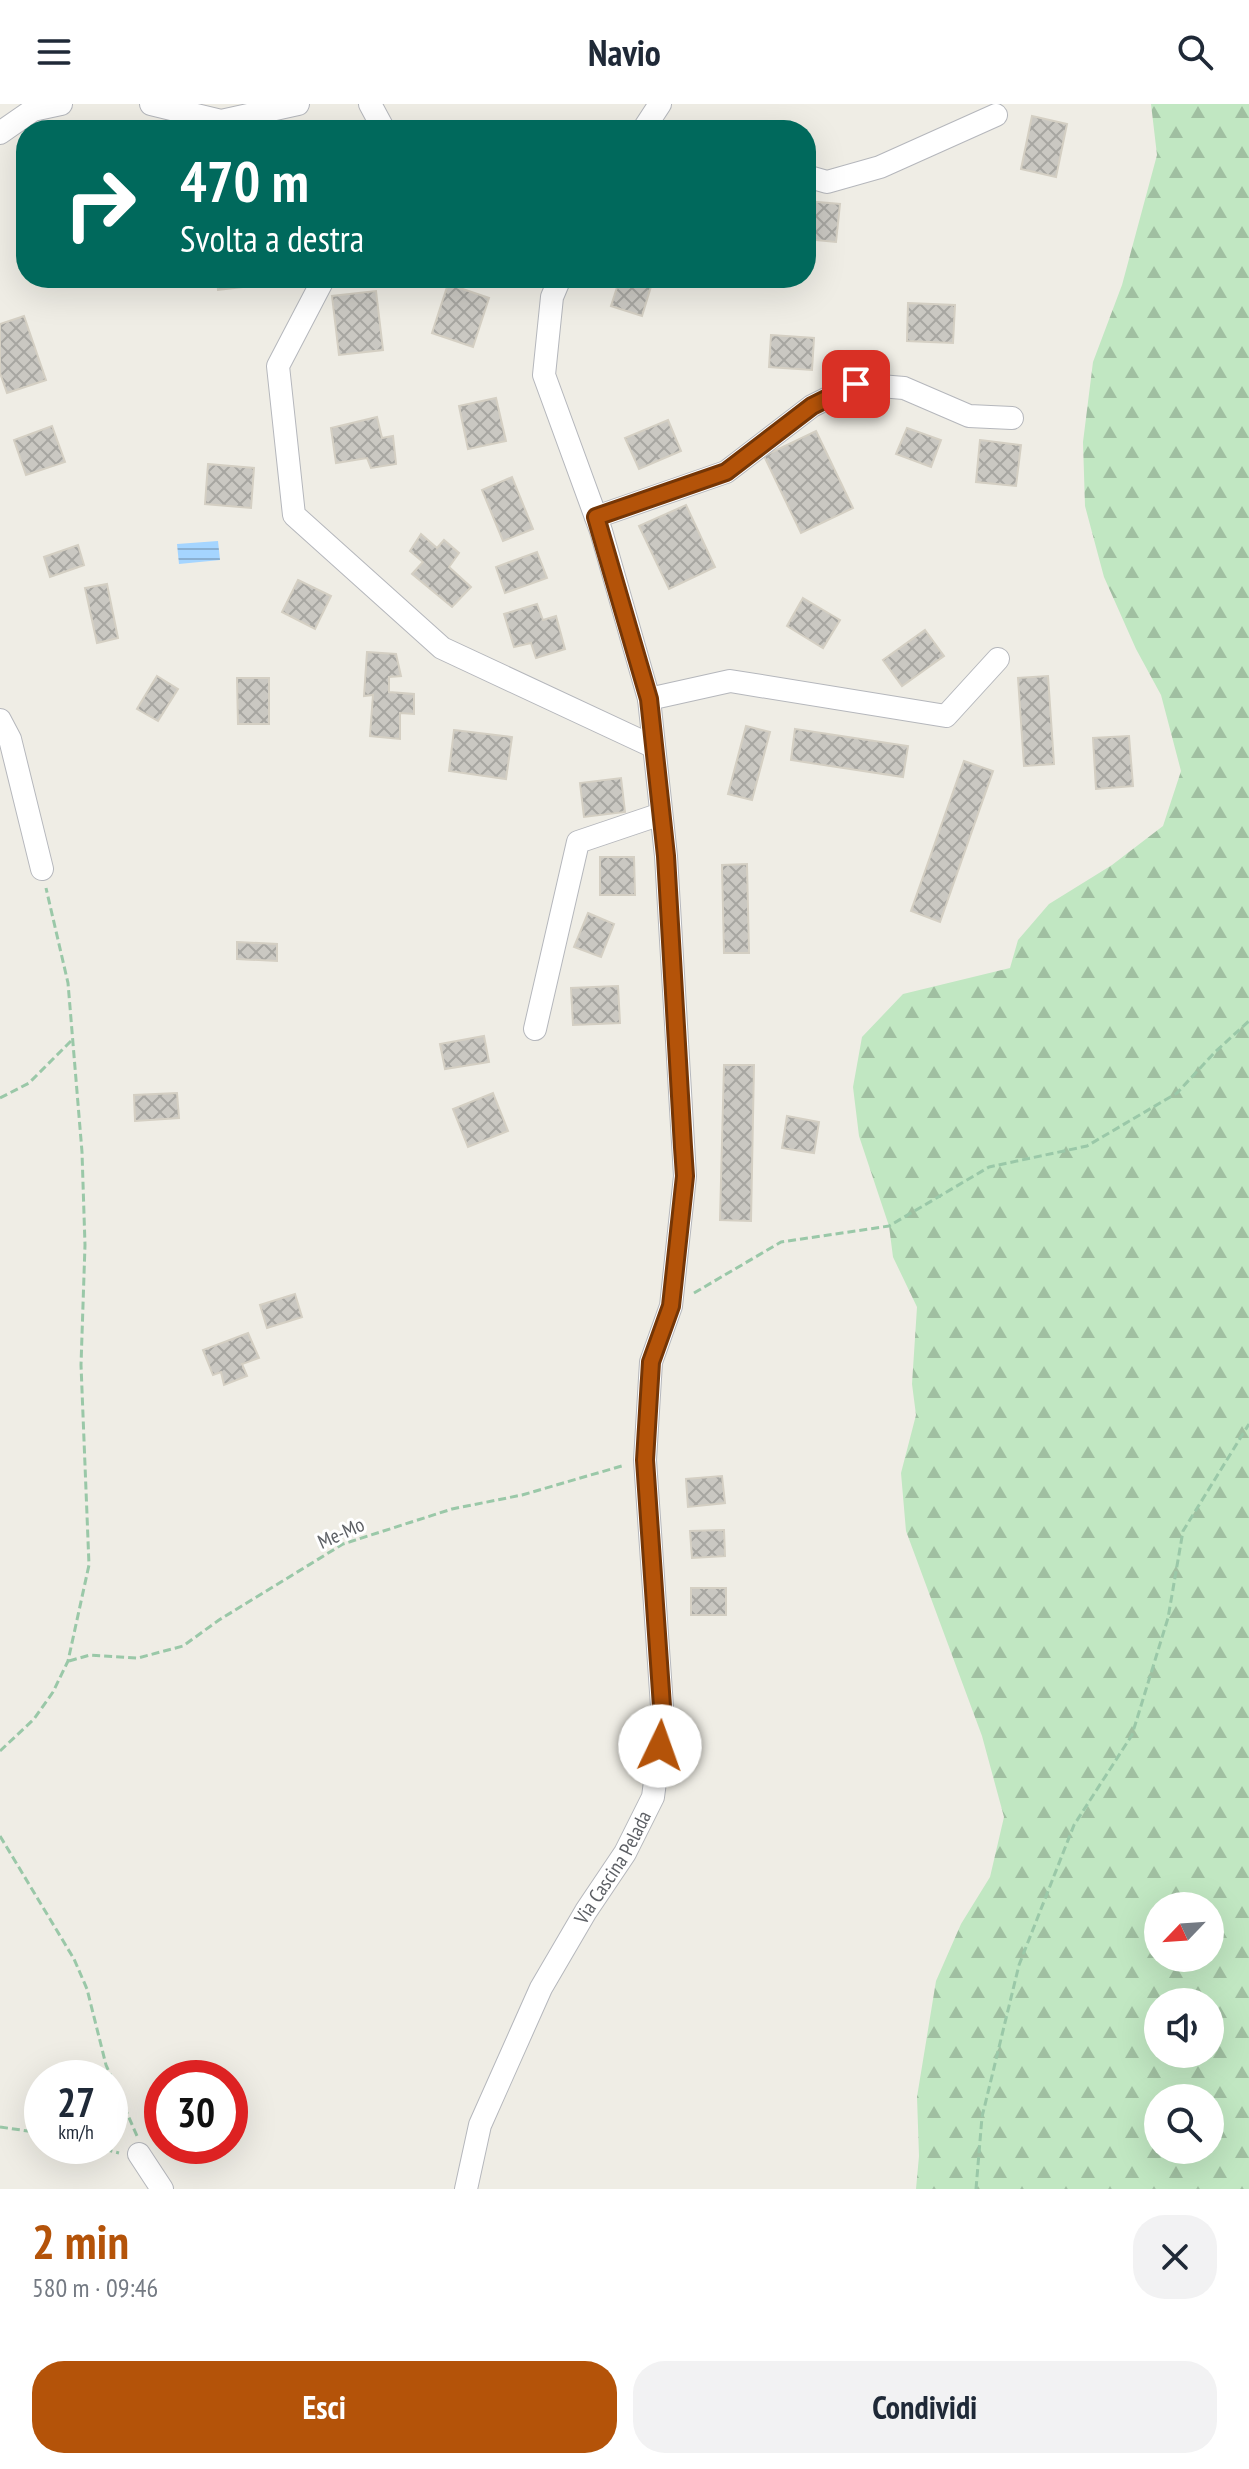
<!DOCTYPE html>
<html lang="it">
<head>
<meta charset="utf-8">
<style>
  body { margin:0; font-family:"PT Sans Narrow",sans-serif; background:#f2f2f3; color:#1f2937; height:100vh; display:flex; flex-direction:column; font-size:30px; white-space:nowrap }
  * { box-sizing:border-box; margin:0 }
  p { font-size:26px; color:#747a83 }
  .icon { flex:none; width:44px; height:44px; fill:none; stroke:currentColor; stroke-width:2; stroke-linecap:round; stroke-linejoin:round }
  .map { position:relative; height:2085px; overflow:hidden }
  .sheet { display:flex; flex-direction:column; background:#fff; flex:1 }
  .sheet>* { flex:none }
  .banner { position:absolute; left:16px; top:16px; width:800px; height:168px; border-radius:32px; box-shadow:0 8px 32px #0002; background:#00695c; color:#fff; overflow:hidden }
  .needle { width:52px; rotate:245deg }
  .fabs { position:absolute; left:1144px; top:1788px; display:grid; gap:16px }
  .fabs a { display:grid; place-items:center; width:80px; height:80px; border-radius:50%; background:#fff; box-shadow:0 8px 32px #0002; font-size:40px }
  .speed { position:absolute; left:24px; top:1956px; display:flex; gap:16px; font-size:40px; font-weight:700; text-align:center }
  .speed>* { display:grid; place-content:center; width:104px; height:104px; border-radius:50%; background:#fff; box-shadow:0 8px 32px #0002; line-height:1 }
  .speed small { font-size:20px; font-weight:400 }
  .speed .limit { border:12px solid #d22; background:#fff; color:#111 }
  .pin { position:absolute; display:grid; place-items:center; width:68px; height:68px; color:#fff; margin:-34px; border-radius:16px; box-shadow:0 4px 12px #0006 }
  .me { position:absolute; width:88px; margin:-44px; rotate:3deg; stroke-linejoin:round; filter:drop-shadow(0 0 6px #0008) }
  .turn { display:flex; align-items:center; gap:28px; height:168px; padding:0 32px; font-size:36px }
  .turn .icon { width:104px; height:104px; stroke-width:2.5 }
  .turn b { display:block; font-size:56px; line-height:68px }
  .round { display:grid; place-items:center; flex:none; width:84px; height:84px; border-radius:32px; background:#f2f2f3 }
  .overview { display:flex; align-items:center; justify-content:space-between; height:136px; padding:0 32px }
  h1 { font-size:48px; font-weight:800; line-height:60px; color:#b45309 }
  .cta { display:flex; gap:16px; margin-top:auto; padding:16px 32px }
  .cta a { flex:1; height:92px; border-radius:32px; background:#b45309; color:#fff; font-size:32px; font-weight:800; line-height:92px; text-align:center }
  .cta a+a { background:#f2f2f3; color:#1f2937 }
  header { display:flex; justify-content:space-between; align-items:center; height:104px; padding:0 32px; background:#fff; font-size:36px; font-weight:800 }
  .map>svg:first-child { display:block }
</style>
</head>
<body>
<header><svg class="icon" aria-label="menu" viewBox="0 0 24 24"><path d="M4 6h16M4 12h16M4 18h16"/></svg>Navio<svg class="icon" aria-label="search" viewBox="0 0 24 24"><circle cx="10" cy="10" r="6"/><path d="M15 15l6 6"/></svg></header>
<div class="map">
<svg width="1249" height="2085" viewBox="0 0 1249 2085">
  <defs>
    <pattern id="forest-firs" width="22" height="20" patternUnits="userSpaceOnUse" patternTransform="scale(2)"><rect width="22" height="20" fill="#c1e7c2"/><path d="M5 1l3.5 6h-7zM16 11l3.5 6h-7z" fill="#a0bfa1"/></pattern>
    <pattern id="water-rules" width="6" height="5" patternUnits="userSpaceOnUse" patternTransform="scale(2)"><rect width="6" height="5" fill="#a5d5ff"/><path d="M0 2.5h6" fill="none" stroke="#8ab0d2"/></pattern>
    <pattern id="building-cross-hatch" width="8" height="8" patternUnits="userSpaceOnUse" patternTransform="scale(2)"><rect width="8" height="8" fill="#cac8c2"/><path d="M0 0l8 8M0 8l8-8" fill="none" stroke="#a7a6a1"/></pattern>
  </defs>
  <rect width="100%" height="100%" fill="#efede5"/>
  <path fill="url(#forest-firs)" fill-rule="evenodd" d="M1151 0H1249V2085H916L919 2052 917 1993 936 1877 961 1820 990 1773 1004 1713 982 1632 906 1427 901 1369 916 1311 912 1280 917 1203 893 1153 889 1122 859 1032 853 983 862 933 903 890 1010 864 1018 836 1049 800 1112 761 1163 722 1181 667 1161 591 1136 545 1104 473 1085 402 1083 338 1093 258 1122 181 1157 51ZM1158 1802H1210V1854H1158ZM1158 1898H1210V1950H1158ZM1158 1994H1210V2046H1158Z"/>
  <path fill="url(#water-rules)" d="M218 437 220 456 179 460 177 440Z"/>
  <g fill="url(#building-cross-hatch)" stroke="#d4cfc3" stroke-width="2">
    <path d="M1032 12 1067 20 1056 73 1021 65Z"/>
    <path d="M806 97 840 100 836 138 806 135Z"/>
    <path d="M217 174H261V181L218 186Z"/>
    <path d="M620 174 653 176 642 212 611 202Z"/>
    <path d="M448 180 489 194 473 243 432 229Z"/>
    <path d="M376 187 383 246 339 251 332 192Z"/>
    <path d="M908 199 955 201 953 239 907 237Z"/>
    <path d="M24 212 46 276 7 289 0 269V220Z"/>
    <path d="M771 231 814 234 812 266 769 263Z"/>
    <path d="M496 294 506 337 468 345 459 302Z"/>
    <path d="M377 313 382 334 393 332 396 360 371 364 367 354 336 359 331 324Z"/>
    <path d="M668 316 681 347 639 365 625 334Z"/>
    <path d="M52 322 65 358 26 371 14 336Z"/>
    <path d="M907 324 941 336 931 363 896 350Z"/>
    <path d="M816 327 853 404 801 429 764 352Z"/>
    <path d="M980 336 1021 341 1016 382 976 378Z"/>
    <path d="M208 360 254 364 251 404 205 400Z"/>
    <path d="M512 373 533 425 503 437 482 386Z"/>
    <path d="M686 401 715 463 669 485 639 422Z"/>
    <path d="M421 430 437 444 444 436 459 449 449 463 471 483 452 503 412 470 423 458 410 447Z"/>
    <path d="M78 441 84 461 50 473 44 453Z"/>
    <path d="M537 448 547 474 505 489 496 463Z"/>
    <path d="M298 476 331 492 315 525 282 508Z"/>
    <path d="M107 480 118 534 97 539 85 484Z"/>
    <path d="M803 494 840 516 823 544 787 522Z"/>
    <path d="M537 500 543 516 556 512 565 545 536 554 531 539 514 543 504 510Z"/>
    <path d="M925 526 944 552 902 582 883 556Z"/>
    <path d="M367 548 396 550 401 572 389 573V588L414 590V610L400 609V635L370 632 373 591 364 592Z"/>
    <path d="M157 572 178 585 158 617 137 605Z"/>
    <path d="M1048 572 1054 660 1024 662 1018 574Z"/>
    <path d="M237 574H269V620H238Z"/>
    <path d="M746 622 770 628 752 696 728 690Z"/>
    <path d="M795 625 908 642 903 673 791 656Z"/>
    <path d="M454 626 512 633 506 675 449 667Z"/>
    <path d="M1129 632 1133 682 1096 685 1093 634Z"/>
    <path d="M964 657 993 667 940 818 911 807Z"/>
    <path d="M621 674 625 708 584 713 580 679Z"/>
    <path d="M600 753H634L635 791H600Z"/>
    <path d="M747 760 749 849H724L722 761Z"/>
    <path d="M588 809 614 820 601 853 574 843Z"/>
    <path d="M237 838 277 840V857L237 855Z"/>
    <path d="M618 882 620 919 573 921 571 884Z"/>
    <path d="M484 932 489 958 445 965 440 940Z"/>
    <path d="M724 961H754L751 1117 720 1116Z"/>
    <path d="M177 989 179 1014 135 1017 134 991Z"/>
    <path d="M493 989 508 1027 468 1043 453 1005Z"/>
    <path d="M787 1012 819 1018 814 1049 782 1044Z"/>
    <path d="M295 1190 302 1213 267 1224 260 1201Z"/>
    <path d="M248 1229 259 1254 242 1260 247 1272 224 1281 221 1268 213 1271 203 1246Z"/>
    <path d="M722 1372 725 1399 688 1403 686 1375Z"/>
    <path d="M724 1426 725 1452 692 1454 690 1427Z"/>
    <rect x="691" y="1484" width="35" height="27"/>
  </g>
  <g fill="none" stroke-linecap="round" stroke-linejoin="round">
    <g stroke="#b5b7bc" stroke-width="24">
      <g id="minor">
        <path d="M151 0 221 17 298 0"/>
        <path d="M370 0 384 26"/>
        <path d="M643 26 660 0"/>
        <path d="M0 29 33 6 61 0"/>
        <path d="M806 72 827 78 880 63 996 11"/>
        <path d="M324 174 278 262 294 411 442 544 654 643"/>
        <path d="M596 413 726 368 812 302 856 280 904 284 969 312 1012 314"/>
        <path d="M649 595 730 577 946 612 998 555"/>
        <path d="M0 616 10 635 42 765"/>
        <path d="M535 925 578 738 661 710"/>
        <path d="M139 2050 162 2085"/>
        <path id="s1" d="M466 2085 480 2021 541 1884 586 1807 625 1749 653 1693 663 1617 645 1356 651 1258 671 1202 685 1072 666 752 649 595 601 427 544 271 552 193 560 174"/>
      </g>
    </g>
    <g stroke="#9ac8a8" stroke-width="3" stroke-dasharray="8 4" stroke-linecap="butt">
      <path d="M0 994 29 979 71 937"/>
      <path d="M694 1189 781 1138 889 1122 989 1063 1087 1042 1177 989 1215 948 1249 917"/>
      <path d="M69 1557 90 1551 138 1554 183 1542 219 1516 343 1440 452 1405 522 1391 625 1361"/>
      <path d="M0 1647 34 1615 53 1588 68 1557 89 1461 81 1261 85 1141 82 1048 68 879 46 784"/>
      <path d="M0 1732 74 1855 87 1885 106 1961 137 2032"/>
      <path d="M0 2023 42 2029"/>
      <path d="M93 2042 119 2049"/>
      <path d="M976 2085 982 2013 1019 1861 1074 1721 1132 1631 1168 1514 1183 1427 1249 1320"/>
    </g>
    <use href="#minor" stroke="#fff" stroke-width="22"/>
  </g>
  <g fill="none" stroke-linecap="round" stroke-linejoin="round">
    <g stroke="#753606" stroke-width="20">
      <path id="route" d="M660 1642 663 1617 645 1356 651 1258 671 1202 685 1072 683 1043 666 752 649 595 596 413 726 368 812 302 856 280"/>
    </g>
    <use href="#route" stroke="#b45309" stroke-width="14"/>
  </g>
  <g text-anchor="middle" stroke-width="6" stroke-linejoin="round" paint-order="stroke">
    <g font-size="20" fill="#5d6065" stroke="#fff">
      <text transform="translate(341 1429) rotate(-24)" y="7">Me-Mo</text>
      <text dy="7" stroke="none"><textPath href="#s1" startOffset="356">Via Cascina Pelada</textPath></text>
    </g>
  </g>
</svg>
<div class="fabs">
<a><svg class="needle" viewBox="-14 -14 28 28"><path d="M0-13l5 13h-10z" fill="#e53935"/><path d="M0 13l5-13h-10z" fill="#747a83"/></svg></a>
<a><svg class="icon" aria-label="sound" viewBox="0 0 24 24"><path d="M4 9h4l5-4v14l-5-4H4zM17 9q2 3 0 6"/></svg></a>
<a><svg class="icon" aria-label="search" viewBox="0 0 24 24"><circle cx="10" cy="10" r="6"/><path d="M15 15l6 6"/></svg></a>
</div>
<div class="speed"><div>27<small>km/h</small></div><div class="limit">30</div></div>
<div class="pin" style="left:856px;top:280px;background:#d93025"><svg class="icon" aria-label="arrive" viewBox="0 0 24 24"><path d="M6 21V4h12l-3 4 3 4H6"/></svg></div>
<svg class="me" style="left:660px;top:1642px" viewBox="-20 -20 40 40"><circle r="19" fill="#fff"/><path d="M0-13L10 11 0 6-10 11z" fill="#b45309"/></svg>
<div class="banner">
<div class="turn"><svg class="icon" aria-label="right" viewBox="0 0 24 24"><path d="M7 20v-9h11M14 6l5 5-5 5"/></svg><div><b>470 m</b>Svolta a destra</div></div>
</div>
</div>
<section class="sheet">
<div class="overview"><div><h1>2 min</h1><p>580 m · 09:46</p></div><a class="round"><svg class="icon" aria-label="close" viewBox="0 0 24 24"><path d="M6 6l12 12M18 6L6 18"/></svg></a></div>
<div class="cta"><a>Esci</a><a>Condividi</a></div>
</section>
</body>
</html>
